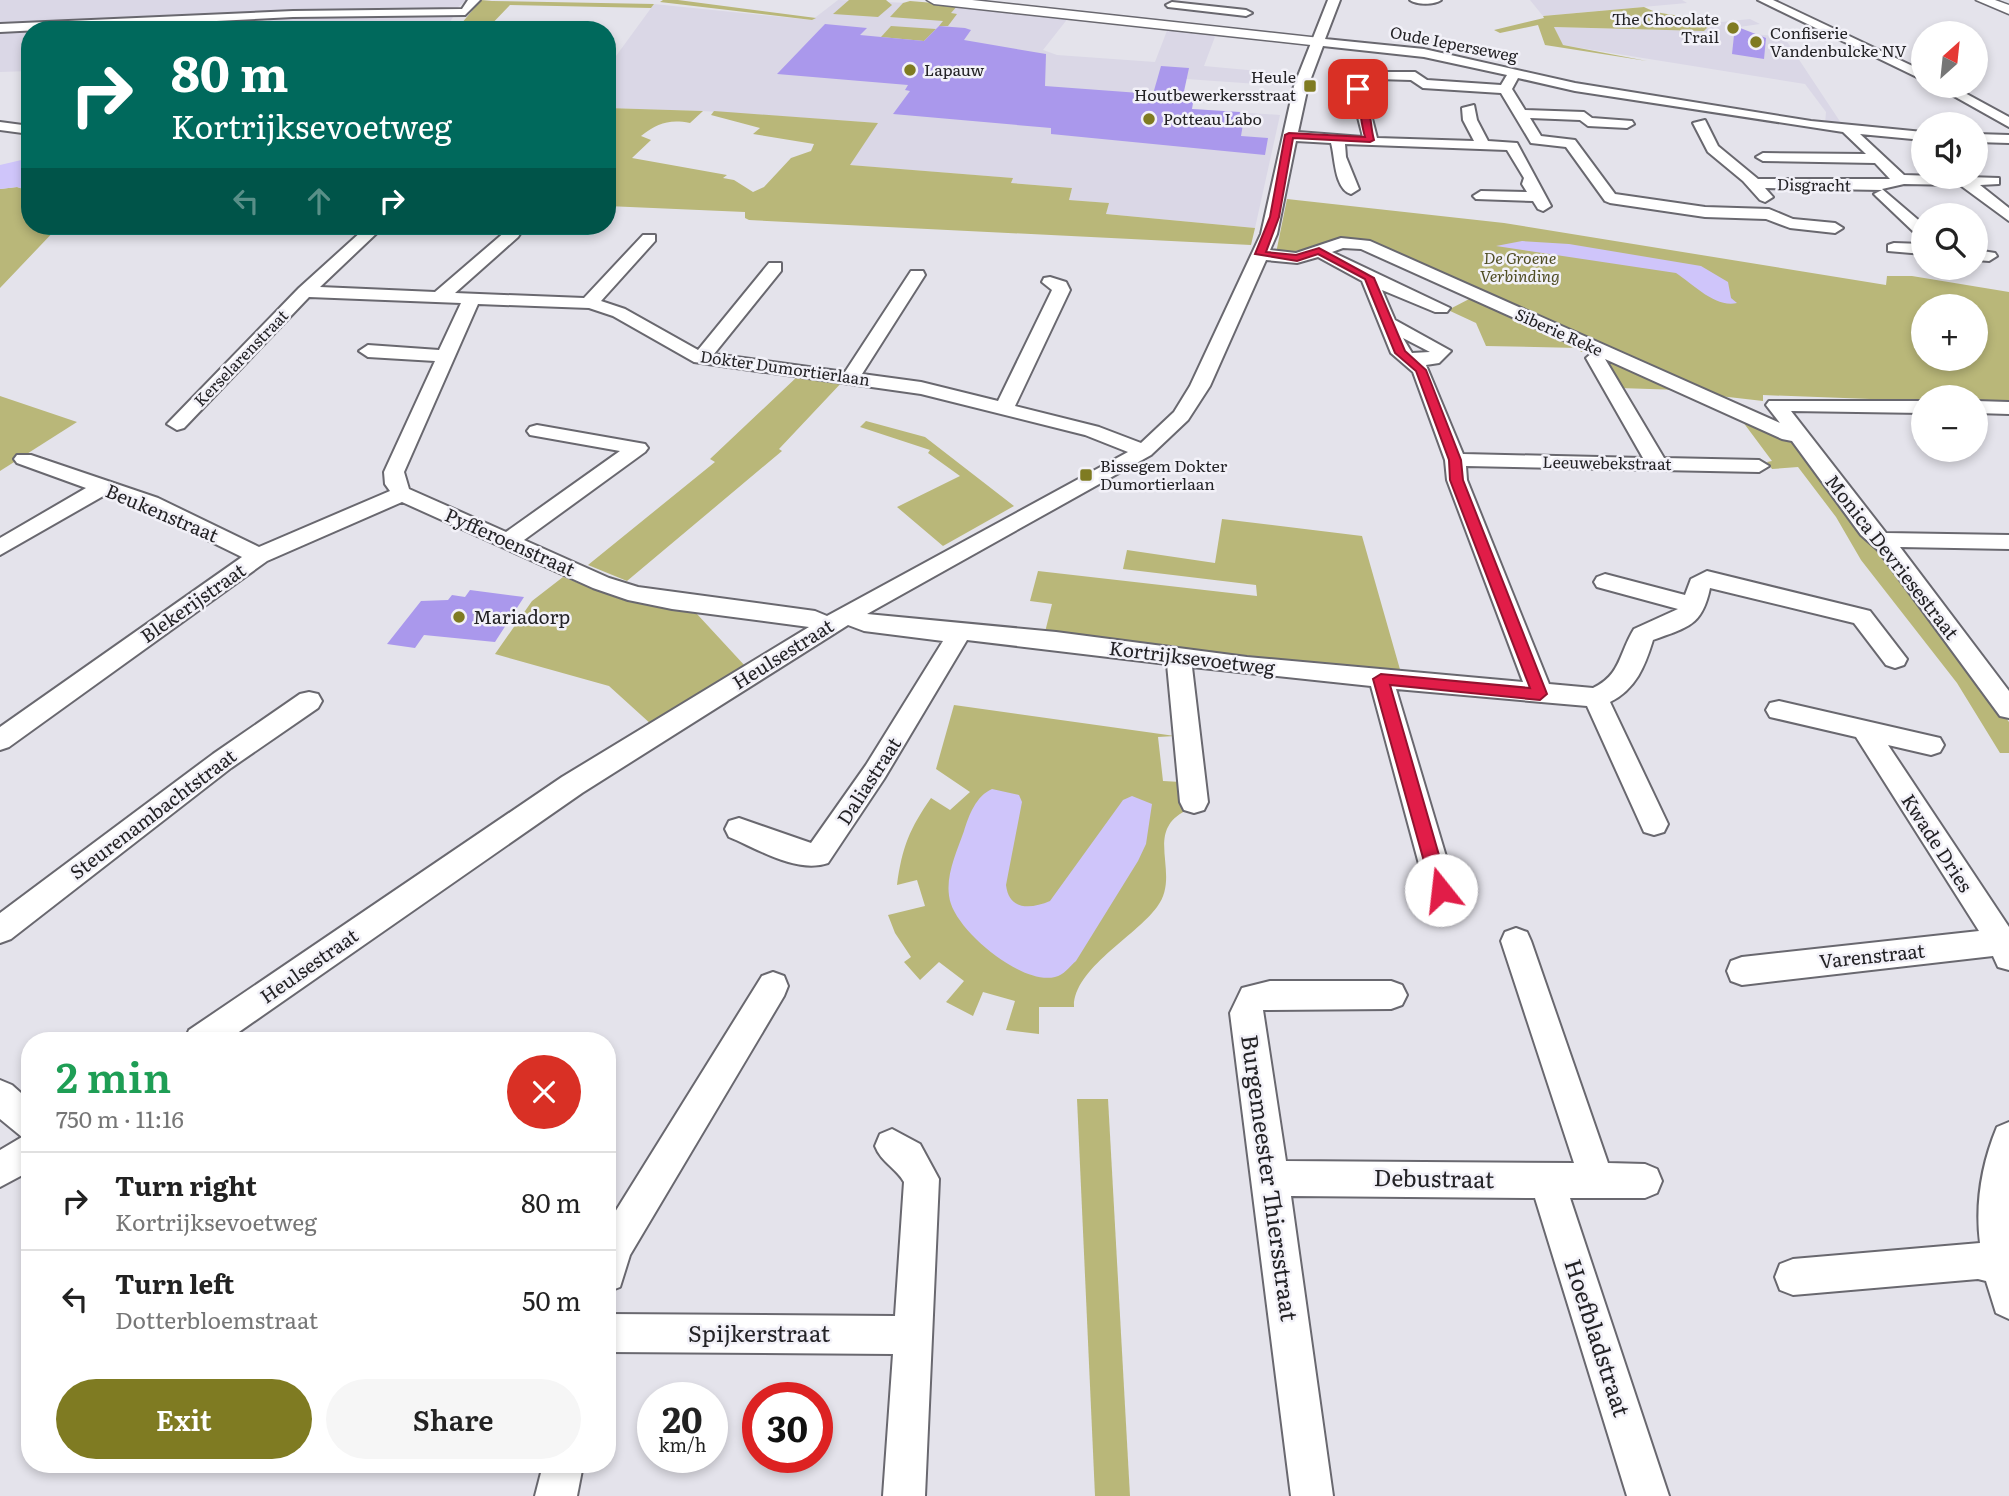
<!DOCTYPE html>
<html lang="en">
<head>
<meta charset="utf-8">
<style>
  body { margin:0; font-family:Literata,serif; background:#f6f6f6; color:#222; height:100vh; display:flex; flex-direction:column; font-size:26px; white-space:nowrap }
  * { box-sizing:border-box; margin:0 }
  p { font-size:23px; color:#767676 }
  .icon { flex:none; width:38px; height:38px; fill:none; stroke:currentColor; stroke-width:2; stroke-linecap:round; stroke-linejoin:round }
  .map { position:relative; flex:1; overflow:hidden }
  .side { position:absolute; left:21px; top:1032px; width:595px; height:441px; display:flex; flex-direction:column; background:#fff; border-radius:28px; box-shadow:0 4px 10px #0003 }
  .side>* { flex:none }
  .hud { position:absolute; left:21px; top:21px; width:595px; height:214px; border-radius:28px; box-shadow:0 4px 10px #0003; background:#00695c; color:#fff; overflow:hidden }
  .needle { width:46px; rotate:27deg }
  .fabs { position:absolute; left:1911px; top:21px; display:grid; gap:14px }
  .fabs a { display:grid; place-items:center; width:77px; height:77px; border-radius:50%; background:#fff; box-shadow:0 4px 10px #0003; font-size:35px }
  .speed { position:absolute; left:637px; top:1382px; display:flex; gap:14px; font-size:35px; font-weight:700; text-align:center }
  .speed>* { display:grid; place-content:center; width:91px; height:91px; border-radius:50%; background:#fff; box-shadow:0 4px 10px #0003; line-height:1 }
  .speed small { font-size:18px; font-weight:400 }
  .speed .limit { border:10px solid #d22; background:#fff; color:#111 }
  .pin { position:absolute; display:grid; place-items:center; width:60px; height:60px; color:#fff; margin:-30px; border-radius:14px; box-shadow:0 4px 10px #0006 }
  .me { position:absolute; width:77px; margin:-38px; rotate:344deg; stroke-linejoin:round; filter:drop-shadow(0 0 5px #0008) }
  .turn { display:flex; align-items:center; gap:24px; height:147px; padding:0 35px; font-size:32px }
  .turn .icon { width:91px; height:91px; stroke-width:2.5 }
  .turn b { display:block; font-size:49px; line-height:60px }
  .lanes { display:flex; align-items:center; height:66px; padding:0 35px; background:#0003; justify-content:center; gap:35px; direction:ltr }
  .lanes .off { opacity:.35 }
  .round { display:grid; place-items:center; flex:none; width:74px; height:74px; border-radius:37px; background:#f6f6f6 }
  .summary { display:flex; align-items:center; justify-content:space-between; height:119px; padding:0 35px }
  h1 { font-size:42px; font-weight:600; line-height:52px; color:#1e9e55 }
  .button { display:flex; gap:14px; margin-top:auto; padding:14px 35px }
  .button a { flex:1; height:80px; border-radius:42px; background:#7f7b22; color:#fff; font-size:28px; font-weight:600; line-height:80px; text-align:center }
  .button a+a { background:#f6f6f6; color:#222 }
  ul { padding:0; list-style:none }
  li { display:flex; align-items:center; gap:21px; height:98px; padding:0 35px; border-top:2px solid #e0e0e0 }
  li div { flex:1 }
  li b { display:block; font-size:26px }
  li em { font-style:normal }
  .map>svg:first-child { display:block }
</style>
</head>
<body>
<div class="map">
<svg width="2009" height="1496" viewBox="0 0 2009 1496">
  <rect width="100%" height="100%" fill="#e4e3eb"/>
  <g fill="#dad7e6">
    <path d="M0 0H466L455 10 0 26Z"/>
    <path d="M838 0 980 6 1069 17 1043 50 1057 55 1155 62 1168 28 1216 34 1204 66 1291 74 1287 86 1158 77 1154 94 1194 97 1179 99 1178 108 1280 115 1255 228 1106 214 1108 203 1069 200 1072 188 1011 183 1012 178 849 165 877 123 703 111 607 108V56H616L654 4 812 20Z"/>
    <path d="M1530 0H1682L1687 3 1543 16Z"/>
    <path d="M449 14 453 17 445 30H261L271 17Z"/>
    <path d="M266 17 256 30H30V71L0 72V30Z"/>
    <path d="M1750 19 1760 24 1739 27 1753 34 1784 37 1843 126 1825 124 1826 112 1805 84 1562 45 1554 27 1704 31 1712 23Z"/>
  </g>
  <g fill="#b9b779" fill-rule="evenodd">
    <path d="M481 0 492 1 654 4 651 8 510 5 486 30H456Z"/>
    <path d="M663 0H678L816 18 812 20 660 2Z"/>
    <path d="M849 0H886L892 5 878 17 833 14Z"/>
    <path d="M910 1 958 5 951 13 957 14 948 26H939L943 21 890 17 903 3Z"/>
    <path d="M1644 7C1667 19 1690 12 1712 23L1704 31 1554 27 1563 45 1647 61 1545 45 1538 25 1500 33 1494 30 1544 18 1543 16Z"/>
    <path d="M891 26 936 29 924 41 881 37Z"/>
    <path d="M607 108 703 111 690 123C669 119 658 123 641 136L651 140 632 158 727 175 723 178 734 180 753 192 764 187 791 158 811 151 814 144 753 134 760 128 711 115 714 111 878 123 850 165 1013 178 1011 183 1072 188 1069 200 1109 203 1106 214 1255 228 1251 245 749 220 745 218V212L607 206Z"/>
    <path d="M17 187 30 191V226H59L0 288V189Z"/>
    <path d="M1287 199 1504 223 1886 285 1887 276H1912L2009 292V404L1976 403V397H1923V401L1763 395V401L1711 395 1360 239C1331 238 1305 253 1276 253ZM1923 306H1976V359H1923Z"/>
    <path d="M1473 297 1681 390 1619 388 1589 352H1581L1579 348 1486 346 1476 323 1448 310Z"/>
    <path d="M799 375 844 380 779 449 782 451 627 581 588 565 715 462 710 459Z"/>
    <path d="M0 396 77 422 0 471Z"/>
    <path d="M1737 414 1797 444 1877 544 2009 722V753H2000L1957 683 1861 560 1836 517 1798 467 1772 469 1767 462 1772 461Z"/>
    <path d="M866 421 925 437 1014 506 943 546 897 507 960 476 928 453 930 450 860 427Z"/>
    <path d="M1222 519 1362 536 1401 673 1241 658 1045 632 1052 604 1030 601 1038 571 1257 596 1256 585 1123 569 1127 550 1215 563Z"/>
    <path d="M563 577 615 597 697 614 746 667 652 725 609 686 495 654 532 601Z"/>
    <path d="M954 705 1175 736 1158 737 1163 781 1181 782 1185 811C1143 833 1182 874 1157 907 1135 937 1073 969 1074 1007H1039V1034L1006 1030 1015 1001 983 992 973 1016 946 1002 964 981 939 962 920 980 904 962 911 957 895 933 888 915 925 906 917 880 897 885C902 847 910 828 931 798L950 810 970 792 936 769Z"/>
    <path d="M1077 1099H1108L1130 1496H1095Z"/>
  </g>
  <g fill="#cfc5fa">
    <path d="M30 158V191L17 187 0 189V165Z"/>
    <path d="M1522 241 1569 244 1701 266 1728 282 1731 298 1737 303C1715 308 1693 284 1676 273L1496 246Z"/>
    <path d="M992 789 1019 795 1022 802 1006 885C1009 911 1031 909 1050 901L1123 800 1132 796 1152 804 1146 844 1138 861 1076 961C1069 967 1064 975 1055 977 1022 985 961 934 951 904 943 880 956 854 964 831 969 815 976 796 992 789Z"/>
  </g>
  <g fill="#aa98ec">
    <path d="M825 24 867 28 860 35 924 41 939 26 965 28 971 30 964 40 1046 54 1045 86 1153 94 1161 66 1189 68 1183 96 1194 97 1192 109 1240 112 1239 117 1244 118 1241 136 1268 138 1265 155 1051 134V128L893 114 910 91 905 90 908 85 777 74Z"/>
    <path d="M1735 26 1766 38 1764 59 1732 54Z"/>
    <path d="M470 590 524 597 495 642 424 635 415 648 387 644 421 601 448 600 452 595 465 597Z"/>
  </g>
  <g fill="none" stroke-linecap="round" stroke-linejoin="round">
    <g stroke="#69686f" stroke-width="4">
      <g id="minor">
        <path d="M468 0H480L465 15 293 17 0 32V24L293 11 462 9Z"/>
        <path d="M1328 0H1340L1325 39 1424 49 1575 83 1811 121 1923 132V140L1860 134 1904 175 1999 178V184L1980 185 2009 208V221L1960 185 1904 184 1882 189 1923 224V237L1917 235 1877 197 1874 194 1882 190 1765 188 1773 197 1765 202 1760 200 1743 181 1708 152 1693 123 1705 120 1718 146 1758 179H1890L1875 163 1763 161 1756 157 1763 153 1866 154 1843 132 1575 91 1518 78 1512 89 1525 110 1584 112 1592 118 1632 121 1634 124 1627 128 1588 126 1580 120 1530 118 1541 136 1575 140 1615 194 1705 207 1769 209 1793 219 1835 223 1843 228 1835 233 1790 228 1766 219 1705 217 1610 203 1605 201 1566 147 1531 143 1501 93 1423 88 1411 80 1377 79 1376 93 1365 91 1377 138 1474 141 1463 120 1462 108 1474 105 1477 120 1488 141 1517 143 1551 206 1543 211 1538 209 1533 201 1476 199 1473 196 1481 191 1527 192 1522 184 1524 178 1507 150 1345 144 1346 157 1359 189 1351 194C1334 189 1335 156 1331 143L1296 141 1277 234 1270 250 1296 253 1341 238 1370 241 1780 423 1766 405 1769 401H1923V413L1791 411 1886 533 2009 535V549L1900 547 2009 691V718L2000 716 1878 550 1861 535 1792 441 1782 439 1605 359 1664 458 1759 460 1769 466 1759 472 1466 466 1467 480 1549 684 1593 688C1621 675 1619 653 1634 629L1678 609 1597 587 1594 582 1597 577 1605 574 1685 595 1691 579 1707 571 1862 609 1870 611 1907 659 1904 665 1895 668 1886 665 1854 623 1710 588C1702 626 1688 627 1653 640 1645 666 1636 689 1610 702L1668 824 1664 832 1654 835 1644 832 1587 706 1396 689 1456 890 1451 899 1441 902 1431 899 1426 890 1371 686 1192 667 1208 802 1204 810 1194 813 1184 810 1180 802 1167 664 967 640 884 779 828 863C797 874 758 849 729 837L725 829 729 821 739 818 811 843 866 765 943 641 864 631 848 625 582 793 226 1041H184L189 1030 562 777 809 627 672 609 628 600 593 588 402 502 267 561 9 747 0 750V727L242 557 142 508 105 495 0 555V538L86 488 17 463 14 459 17 455H31L158 498 259 547 390 491 385 484 384 472 435 361 368 357 359 351 368 345 439 350 461 303 309 297 184 428 177 430 167 424 299 288 362 231 358 226H376L380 230 320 287 435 292 506 231 512 229 520 234 518 237 455 293 584 298 643 235H655V241L601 301 625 309 698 350 769 263H781V271L714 354 845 372 911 271H923L925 275 862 374 921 382 998 401 1052 290 1042 282 1044 278 1050 277 1066 282 1070 290 1015 406 1099 427 1141 443 1174 412 1190 386 1261 234 1294 86ZM1323 46 1424 57 1507 75 1501 85 1427 80 1415 72H1366L1364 90 1358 86 1351 90 1363 137 1298 132 1308 86ZM1343 248 1361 249 1592 353 1586 358 1643 458 1463 454 1426 365 1439 363 1451 351 1395 320 1382 290 1435 312H1447L1450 308 1332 252ZM1318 257 1362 281 1391 353 1413 372 1445 460 1447 480 1523 682 1247 657 1056 632 867 614 1151 455 1188 420 1210 386 1266 260 1297 263ZM478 304 589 308 613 316 694 362 921 394 1085 435 1128 452 827 616 815 611 638 587 609 578 524 540 645 452 648 448 645 444 537 425 530 427 527 431 530 435 620 451 506 532 409 489 404 472ZM1403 338 1430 352 1412 353Z"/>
        <path d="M1410 0H1441C1434 5 1417 5 1410 0Z"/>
        <path d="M1758 0H1773L1923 71V80Z"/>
        <path d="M1172 2 1246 10 1252 13 1246 16 1168 7 1166 5Z"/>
        <path d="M1936 86H1952L2009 117V127Z"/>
        <path d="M0 122 30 126V134L0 130Z"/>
        <path d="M1976 134 2009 135V143L1976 142Z"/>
        <path d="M1894 243 1923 244V254L1888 251V245Z"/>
        <path d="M1976 250 1995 253 1997 256 1989 261 1976 260Z"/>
        <path d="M1976 401 2009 402V414L1976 413Z"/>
        <path d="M309 692 318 694 322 701 318 708 231 768 11 939 0 943V913L213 754 300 694Z"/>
        <path d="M1779 701 1940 738 1944 745 1940 752 1931 755 1888 745 2009 927V970L1998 967 1993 956 1742 985 1731 981 1727 971 1731 961 1742 957 1979 931 1856 737 1770 717 1766 710 1770 703Z"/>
        <path d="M1516 928 1527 932 1531 941 1608 1163 1645 1164 1657 1169 1662 1181 1657 1193 1645 1198H1570L1669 1496H1627L1535 1198 1291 1196 1333 1496H1291L1230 1013 1242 988 1270 981H1391L1402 985 1407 995 1402 1005 1391 1009 1263 1010 1286 1161 1574 1163 1501 941 1505 932Z"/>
        <path d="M773 972 784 976 788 986 784 996 630 1255 620 1287 607 1292V1225L762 976Z"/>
        <path d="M0 1080 12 1085 30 1101V1171L0 1187V1150L22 1137 0 1119Z"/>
        <path d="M2009 1122V1319L1996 1313 1986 1281 1978 1279 1793 1295 1780 1290 1775 1277 1780 1264 1793 1259 1980 1243C1975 1204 1982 1163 1997 1127Z"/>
        <path d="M892 1129 920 1144 939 1179 925 1496H883L893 1354 607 1352V1314L895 1316 904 1182C896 1168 881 1162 875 1146L880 1134Z"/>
        <path d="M543 1465H583L577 1496H535Z"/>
      </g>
    </g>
    <g stroke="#69686f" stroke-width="3">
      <g id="tertiary">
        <path d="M927 0H972L1320 38 1327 42 1320 46 934 4Z"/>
        <path d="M1976 0H1995L2009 5V14Z"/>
      </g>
    </g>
    <use href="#minor" fill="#fff" fill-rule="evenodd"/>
    <use href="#tertiary" fill="#fff" fill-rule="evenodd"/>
  </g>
  <path fill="#e11d48" stroke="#92132f" stroke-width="2" d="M1358 87C1372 98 1369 123 1374 140L1370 142 1293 138 1279 217 1266 252 1296 255 1319 248 1374 278 1405 351 1426 370 1461 460 1463 480 1547 694 1540 700 1390 685 1449 890 1441 898 1432 890 1373 679 1381 674 1530 688 1450 480 1449 460 1416 371 1395 353 1365 279 1318 254 1297 261 1255 254 1270 217 1285 135 1289 133 1365 137C1360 120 1361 106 1354 89Z"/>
  <g fill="#7f7b22" stroke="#f2f1f8" stroke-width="2.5">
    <circle cx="1733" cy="28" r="7"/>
    <circle cx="1756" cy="42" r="7"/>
    <circle cx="910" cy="70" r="7"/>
    <rect x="1303" y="79" width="14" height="14" rx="3.5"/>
    <circle cx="1149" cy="119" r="7"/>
    <rect x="1079" y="468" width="14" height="14" rx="3.5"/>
    <circle cx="459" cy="617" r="7"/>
  </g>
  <g text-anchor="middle" stroke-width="5" stroke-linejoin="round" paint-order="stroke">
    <g font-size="16" fill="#232225" stroke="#f2f1f8" text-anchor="start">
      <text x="1719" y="25" text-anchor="end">The Chocolate<tspan x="1719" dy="18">Trail</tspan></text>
      <text x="1770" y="39">Confiserie<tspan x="1770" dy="18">Vandenbulcke NV</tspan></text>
      <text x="924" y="76">Lapauw</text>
      <text x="1296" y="83" text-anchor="end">Heule<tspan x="1296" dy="18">Houtbewerkersstraat</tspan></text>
      <text x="1163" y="125">Potteau Labo</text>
      <text x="1100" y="472">Bissegem Dokter<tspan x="1100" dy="18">Dumortierlaan</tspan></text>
    </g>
    <g font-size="16" fill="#232225" stroke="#f2f1f8">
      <text transform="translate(1454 44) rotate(11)" y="6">Oude Ieperseweg</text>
      <text transform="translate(1814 185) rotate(1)" y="6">Disgracht</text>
      <text transform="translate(1559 332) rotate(24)" y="6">Siberie Reke</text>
      <text transform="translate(241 358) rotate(-46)" y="6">Kerselarenstraat</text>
      <text transform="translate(785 368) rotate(8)" y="6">Dokter Dumortierlaan</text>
      <text transform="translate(1607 463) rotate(1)" y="6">Leeuwebekstraat</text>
    </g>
    <g font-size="16" font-style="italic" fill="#504e25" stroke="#f2f1f8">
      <text x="1520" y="264">De Groene<tspan x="1520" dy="18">Verbinding</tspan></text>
    </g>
    <g font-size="19" fill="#232225" stroke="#f2f1f8">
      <text transform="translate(162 513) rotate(23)" y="7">Beukenstraat</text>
      <text transform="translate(510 542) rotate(24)" y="7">Pyfferoenstraat</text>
      <text transform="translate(1892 557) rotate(52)" y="7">Monica Devriesestraat</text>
      <text transform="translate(193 603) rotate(-35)" y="7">Blekerijstraat</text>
      <text transform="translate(783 654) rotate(-32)" y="7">Heulsestraat</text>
      <text transform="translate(1192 658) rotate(7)" y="7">Kortrijksevoetweg</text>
      <text transform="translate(869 781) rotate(-57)" y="7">Daliastraat</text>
      <text transform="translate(153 814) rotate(-37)" y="7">Steurenambachtstraat</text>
      <text transform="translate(1937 843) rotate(57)" y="7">Kwade Dries</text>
      <text transform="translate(1872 956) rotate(-6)" y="7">Varenstraat</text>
      <text transform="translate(309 966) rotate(-35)" y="7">Heulsestraat</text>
    </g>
    <g font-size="19" fill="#232225" stroke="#f2f1f8" text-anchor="start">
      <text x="473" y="624">Mariadorp</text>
    </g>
    <g font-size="23" fill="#232225" stroke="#f2f1f8">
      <text transform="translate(1269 1178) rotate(82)" y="8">Burgemeester Thiersstraat</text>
      <text transform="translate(1434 1179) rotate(1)" y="8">Debustraat</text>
      <text x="759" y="1342">Spijkerstraat</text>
      <text transform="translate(1597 1338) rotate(72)" y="8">Hoefbladstraat</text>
    </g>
  </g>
</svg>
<div class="fabs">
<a><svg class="needle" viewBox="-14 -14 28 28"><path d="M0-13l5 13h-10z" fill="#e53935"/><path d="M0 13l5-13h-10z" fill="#767676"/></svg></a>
<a><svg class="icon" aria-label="sound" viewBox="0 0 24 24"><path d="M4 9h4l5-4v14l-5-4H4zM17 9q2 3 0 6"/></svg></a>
<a><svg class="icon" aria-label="search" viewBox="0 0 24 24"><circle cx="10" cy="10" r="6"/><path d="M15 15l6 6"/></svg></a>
<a>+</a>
<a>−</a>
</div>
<div class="speed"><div>20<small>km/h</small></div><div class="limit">30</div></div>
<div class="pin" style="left:1358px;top:89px;background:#d93025"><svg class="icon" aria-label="arrive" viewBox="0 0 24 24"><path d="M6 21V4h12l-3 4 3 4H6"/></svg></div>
<svg class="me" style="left:1441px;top:890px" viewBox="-20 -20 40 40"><circle r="19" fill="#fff"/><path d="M0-13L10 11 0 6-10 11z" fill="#e11d48"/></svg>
<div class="hud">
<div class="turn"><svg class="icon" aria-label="right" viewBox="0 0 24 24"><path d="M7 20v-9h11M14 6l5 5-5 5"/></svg><div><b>80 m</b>Kortrijksevoetweg</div></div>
<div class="lanes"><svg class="icon off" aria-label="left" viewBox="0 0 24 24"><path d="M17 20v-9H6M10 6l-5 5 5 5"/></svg><svg class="icon off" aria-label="ahead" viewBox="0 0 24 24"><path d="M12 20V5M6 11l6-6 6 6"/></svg><svg class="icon" aria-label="right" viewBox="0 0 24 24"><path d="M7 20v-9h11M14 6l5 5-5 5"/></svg></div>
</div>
<section class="side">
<div class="summary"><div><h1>2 min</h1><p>750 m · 11:16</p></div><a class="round" style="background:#d93025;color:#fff"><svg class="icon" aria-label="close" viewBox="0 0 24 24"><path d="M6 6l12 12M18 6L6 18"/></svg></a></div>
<ul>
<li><svg class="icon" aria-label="right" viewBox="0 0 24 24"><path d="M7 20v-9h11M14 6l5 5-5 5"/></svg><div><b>Turn right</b><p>Kortrijksevoetweg</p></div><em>80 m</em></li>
<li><svg class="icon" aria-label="left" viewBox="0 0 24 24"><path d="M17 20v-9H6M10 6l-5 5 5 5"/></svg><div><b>Turn left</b><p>Dotterbloemstraat</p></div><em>50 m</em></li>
</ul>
<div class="button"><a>Exit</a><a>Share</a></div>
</section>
</div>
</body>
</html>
